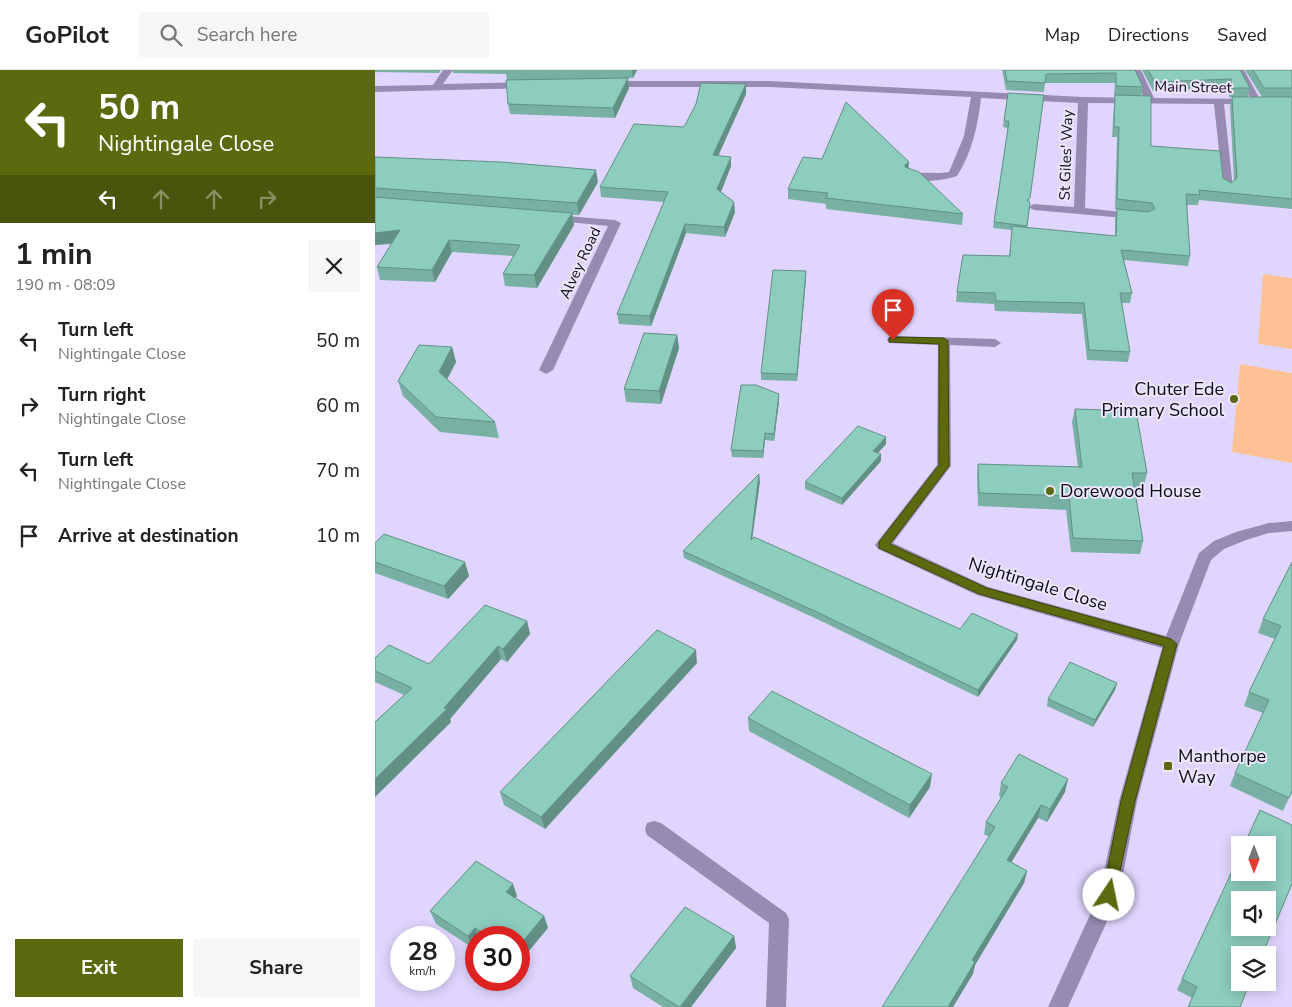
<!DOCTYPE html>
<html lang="en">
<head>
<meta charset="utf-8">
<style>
  body { margin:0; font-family:"Nunito Sans",sans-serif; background:#f6f6f6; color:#222; height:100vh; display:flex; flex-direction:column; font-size:19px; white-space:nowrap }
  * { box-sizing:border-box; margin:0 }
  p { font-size:16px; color:#767676 }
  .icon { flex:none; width:28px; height:28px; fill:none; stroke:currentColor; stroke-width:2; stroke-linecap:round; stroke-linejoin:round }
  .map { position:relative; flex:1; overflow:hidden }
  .drawer { display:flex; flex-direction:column; background:#fff; width:375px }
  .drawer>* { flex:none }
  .banner { background:#5c690f; color:#fff; overflow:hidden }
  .needle { width:32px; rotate:180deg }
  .fabs { position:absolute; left:856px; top:766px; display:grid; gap:10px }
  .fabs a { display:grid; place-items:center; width:45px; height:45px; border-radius:0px; background:#fff; box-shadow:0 2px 12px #0003; font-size:25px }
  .speed { position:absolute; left:15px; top:856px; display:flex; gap:10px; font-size:25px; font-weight:700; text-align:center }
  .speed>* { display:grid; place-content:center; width:65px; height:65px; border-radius:50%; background:#fff; box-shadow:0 2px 12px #0003; line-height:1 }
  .speed small { font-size:12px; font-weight:400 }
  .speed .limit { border:8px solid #d22; background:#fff; color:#111 }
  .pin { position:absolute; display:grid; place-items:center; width:42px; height:42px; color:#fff; margin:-51px -21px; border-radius:50% 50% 50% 0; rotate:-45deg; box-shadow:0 0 5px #0007 }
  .pin .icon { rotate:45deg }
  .me { position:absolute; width:55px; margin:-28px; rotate:11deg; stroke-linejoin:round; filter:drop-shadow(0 0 4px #0008) }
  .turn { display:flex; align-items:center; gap:18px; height:105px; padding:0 15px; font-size:22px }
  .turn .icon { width:65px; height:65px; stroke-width:2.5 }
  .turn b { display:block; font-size:35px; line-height:42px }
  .lanes { display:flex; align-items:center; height:48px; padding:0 15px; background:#0003; justify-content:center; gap:25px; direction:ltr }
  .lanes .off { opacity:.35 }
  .round { display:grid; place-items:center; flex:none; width:52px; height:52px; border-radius:0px; background:#f6f6f6 }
  .headline { display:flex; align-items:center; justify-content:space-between; height:85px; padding:0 15px }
  h1 { font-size:30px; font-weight:700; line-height:38px }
  .cta { display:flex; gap:10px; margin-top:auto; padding:10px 15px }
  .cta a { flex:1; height:58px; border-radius:0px; background:#5c690f; color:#fff; font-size:20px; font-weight:700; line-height:58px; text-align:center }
  .cta a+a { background:#f6f6f6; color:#222 }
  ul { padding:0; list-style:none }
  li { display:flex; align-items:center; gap:15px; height:65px; padding:0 15px }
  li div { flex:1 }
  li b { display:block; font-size:19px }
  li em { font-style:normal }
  header { display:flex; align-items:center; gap:30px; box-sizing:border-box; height:70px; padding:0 25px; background:#fff; border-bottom:1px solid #e0e0e0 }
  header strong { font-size:24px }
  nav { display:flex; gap:28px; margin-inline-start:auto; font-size:18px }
  .search { width:350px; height:45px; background:#f6f6f6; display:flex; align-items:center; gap:12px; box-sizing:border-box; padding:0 18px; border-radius:0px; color:#767676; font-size:19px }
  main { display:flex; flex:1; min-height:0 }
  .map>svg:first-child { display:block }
</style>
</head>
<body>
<header>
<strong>GoPilot</strong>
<div class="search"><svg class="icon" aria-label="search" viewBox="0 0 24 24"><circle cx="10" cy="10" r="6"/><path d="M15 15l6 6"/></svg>Search here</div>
<nav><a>Map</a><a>Directions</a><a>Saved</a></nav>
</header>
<main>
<section class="drawer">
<div class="banner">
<div class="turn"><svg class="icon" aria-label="left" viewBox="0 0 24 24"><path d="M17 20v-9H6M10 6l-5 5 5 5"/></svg><div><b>50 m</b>Nightingale Close</div></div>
<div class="lanes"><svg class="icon" aria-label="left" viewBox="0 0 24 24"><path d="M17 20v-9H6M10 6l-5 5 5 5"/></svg><svg class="icon off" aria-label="ahead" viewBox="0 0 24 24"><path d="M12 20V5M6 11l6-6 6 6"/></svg><svg class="icon off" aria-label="ahead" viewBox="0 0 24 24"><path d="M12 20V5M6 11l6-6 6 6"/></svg><svg class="icon off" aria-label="right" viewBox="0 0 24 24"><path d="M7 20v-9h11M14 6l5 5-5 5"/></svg></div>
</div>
<div class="headline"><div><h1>1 min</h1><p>190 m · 08:09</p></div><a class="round"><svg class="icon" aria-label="close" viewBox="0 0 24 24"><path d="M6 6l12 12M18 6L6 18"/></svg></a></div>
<ul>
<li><svg class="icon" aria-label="left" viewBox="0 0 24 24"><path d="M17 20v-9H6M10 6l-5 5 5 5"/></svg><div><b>Turn left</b><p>Nightingale Close</p></div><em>50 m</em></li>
<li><svg class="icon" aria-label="right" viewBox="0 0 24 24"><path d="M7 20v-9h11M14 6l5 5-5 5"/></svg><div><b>Turn right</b><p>Nightingale Close</p></div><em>60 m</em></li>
<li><svg class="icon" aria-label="left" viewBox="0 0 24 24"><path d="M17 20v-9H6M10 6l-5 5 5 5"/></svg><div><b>Turn left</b><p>Nightingale Close</p></div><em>70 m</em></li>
<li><svg class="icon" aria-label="arrive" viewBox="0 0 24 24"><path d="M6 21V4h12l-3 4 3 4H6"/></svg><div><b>Arrive at destination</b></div><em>10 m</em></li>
</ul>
<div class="cta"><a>Exit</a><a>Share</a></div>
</section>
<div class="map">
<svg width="917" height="937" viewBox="0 0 917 937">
  <rect width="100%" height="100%" fill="#e0d5fe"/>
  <g fill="#fdc195">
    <path d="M888 204 917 208V279L883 274Z"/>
    <path d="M865 294 917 303V393L857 382Z"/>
  </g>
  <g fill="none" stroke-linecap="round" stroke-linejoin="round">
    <g fill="#968cb1" fill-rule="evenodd">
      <path d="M68 0H78L68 14 151 12 156 15 151 18 0 22V16L58 15Z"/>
      <path d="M756 0H766L779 28 876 29 859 0H869L885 29H917V35L849 34 858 118 853 121 848 118 839 34 713 33 710 138 764 144V148L760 149 659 140 653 137 659 134 699 137 703 33 606 28C603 55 597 83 582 106 569 110 541 115 531 106 537 100 562 105 574 102L589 66 596 27 395 17H234L229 14 234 11H395L708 27 769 28Z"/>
      <path d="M179 145 240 150 246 153 178 300 171 304 164 300 233 156 175 150V146Z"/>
      <path d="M518 266 620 269 626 273 620 277 575 275 576 396 518 473 613 517 791 566 824 483 839 471 861 462 894 453 917 451V461L894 463 871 470 849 479 836 490 804 574 762 731 744 825 693 937H673L724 825 744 731 787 578 602 525 503 479 500 475 503 471 562 395 563 275 514 273 512 270 514 267Z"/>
      <path d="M279 751 286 753 411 843 414 849 411 937H391L394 853 272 765 270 759 272 753Z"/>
    </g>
  </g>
  <g fill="#78b0a3">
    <path d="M0 0H66L64 3 0 2Z"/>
    <path d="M77 0H262L258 8 238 9 253 8 254 18 240 48 135 44 133 34 132 10 131 4 78 3Z"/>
    <path d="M627 0H760L768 17 766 26 776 76 848 108 856 113 859 110 855 37 857 27H887L870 0H917V139L824 130 823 135H812L815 186 813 196 749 190 757 223 755 233H746L755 282 753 292 712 290 707 244 620 241 619 234 581 232 582 222 634 186 637 160 618 158 633 58 628 57 633 23 655 133 652 158 740 166V149L742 140 740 139 742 67H737L739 34 740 25H746H739L740 13H670L669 22 631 20Z"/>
    <path d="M767 0H865L875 18 873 27H854V18L778 21Z"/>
    <path d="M371 14V24L343 86 356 96 346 122 360 142 350 167 311 163 276 256 244 254 242 244 289 132 226 127 225 117 309 57Z"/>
    <path d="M0 87 223 112 204 145H197L199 155 162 218 130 216 128 204 138 186 77 182 60 212 5 210 2 197 17 174 0 175Z"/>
    <path d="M447 89 534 92 533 98 588 144 587 155 451 139V134L413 129V119Z"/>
    <path d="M431 208 422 311 386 310V303Z"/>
    <path d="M302 265 304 278 286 334 251 332 249 319Z"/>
    <path d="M77 277 81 292 72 309 120 352 124 368 65 362 28 326 23 311Z"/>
    <path d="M404 331 399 371 390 370 388 388 357 387 356 380Z"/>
    <path d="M700 339 772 403 769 417H759L768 471 765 484 696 482 691 440 603 436 602 407 603 394 703 397 697 352Z"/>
    <path d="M511 374 503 383 506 384V391L467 435 430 419V412Z"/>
    <path d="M385 411 377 469 585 559 642 570 603 627 444 550 309 488 308 481Z"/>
    <path d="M0 473 94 506 73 529 0 503Z"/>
    <path d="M917 492V721L908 741 855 716 860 703 888 643 869 636 874 622 900 569 883 563 888 549Z"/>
    <path d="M152 551 155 564 132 592 126 589 75 649 76 652 0 727V652L29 625 0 612V588L54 594Z"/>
    <path d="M322 593 170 759 129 735 125 722Z"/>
    <path d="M742 613 740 620 718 657 672 636 673 629Z"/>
    <path d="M373 648 555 717 534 748 374 661Z"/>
    <path d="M626 713 690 722 672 752 663 748 636 792 652 801 649 813 600 895 598 904 614 767 609 764 611 752 626 728 624 726Z"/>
    <path d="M142 826 140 828 169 846 173 858 144 868H101V875L98 878 61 854 55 841Z"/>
    <path d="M359 866 361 878 316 937H288L258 918 255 906Z"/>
    <path d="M807 909 865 937 817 928 802 920Z"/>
  </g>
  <g fill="#629085">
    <path d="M257 0H262L258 8Z"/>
    <path d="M253 8 254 18 240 48 238 38Z"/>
    <path d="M371 14V24L339 95 338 85Z"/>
    <path d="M356 87V96L343 129 342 119Z"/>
    <path d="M534 92 533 103 530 95Z"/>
    <path d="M221 100 223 112 204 145 202 133Z"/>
    <path d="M359 132 360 142 350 167 349 157Z"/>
    <path d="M197 143 199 155 162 218 159 205Z"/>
    <path d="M310 154 311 163 276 256 275 246Z"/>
    <path d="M25 160 29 172 0 175V163Z"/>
    <path d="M74 170 77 182 60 212 57 200Z"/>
    <path d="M431 201V208L422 311V304Z"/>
    <path d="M302 265 304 278 286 334 284 321Z"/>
    <path d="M77 277 81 292 68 317 64 302Z"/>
    <path d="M404 324V331L399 371V364Z"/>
    <path d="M390 363V370L388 388V381Z"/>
    <path d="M511 367V374L498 388V381Z"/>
    <path d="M506 384V391L467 435V428Z"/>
    <path d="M384 404 385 411 376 477V470Z"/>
    <path d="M90 492 94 506 73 529 69 516Z"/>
    <path d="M152 551 155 564 132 592 128 579Z"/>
    <path d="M643 564 642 570 603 627V620Z"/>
    <path d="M123 576 126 589 75 649 76 652 0 727V709L69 638Z"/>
    <path d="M321 580 322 593 170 759 166 747Z"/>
    <path d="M742 613 740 620 718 657 720 650Z"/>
    <path d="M557 704 555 717 534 748 535 735Z"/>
    <path d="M693 709 690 722 672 752 675 739Z"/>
    <path d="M666 735 663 748 630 803 632 790Z"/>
    <path d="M652 801 649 813 600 895 598 904 578 937H573L597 890Z"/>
    <path d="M138 814 142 826 135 834 131 822Z"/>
    <path d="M169 846 173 858 144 893V876Z"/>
    <path d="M100 858 104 868H101V875L98 878 93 866Z"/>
    <path d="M359 866 361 878 316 937H305Z"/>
  </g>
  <g fill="#8ccdbe" stroke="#629085" fill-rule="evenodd">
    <path d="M630 0H760L768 17 741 16V3L671 4 670 13 632 11Z"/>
    <path d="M773 0H865L875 18H857L856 9 780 12Z"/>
    <path d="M878 0H917V18H889Z"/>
    <path d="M253 8 238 38 133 34 131 10Z"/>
    <path d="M326 13 371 14 338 85 356 87 342 119 359 132 349 157 310 154 275 246 242 244 293 122 225 117 259 54 309 57 321 34Z"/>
    <path d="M633 23 669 25 655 128 652 130 655 133 652 156 619 152 634 51H629Z"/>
    <path d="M740 25 776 26V76L845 81 848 108 856 113 862 108 857 27H917V129L824 120 825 125 811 124 815 186 746 180 757 223H745L755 282 714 280 709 233 621 231 620 223 582 222 588 185 635 186 637 156 741 166 742 139 773 142 780 139 777 133 742 129 744 57H739Z"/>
    <path d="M471 32 534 92 530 95V97L544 102 588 144 451 128 453 123 413 119 428 87 447 89Z"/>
    <path d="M0 87 126 92 221 100 202 133 0 118Z"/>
    <path d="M0 127 197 143 159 205 128 204 145 175 74 170 57 200 2 197 25 160 0 163Z"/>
    <path d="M398 200 431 201 422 304 386 303Z"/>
    <path d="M269 263 302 265 284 321 249 319Z"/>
    <path d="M44 275 77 277 64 302 120 352 61 347 23 311Z"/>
    <path d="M366 315H381L404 324 399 364 390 363 388 381 356 380Z"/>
    <path d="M700 339 761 341 772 403H757L768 471 698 468 694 426 604 423 603 394 707 397Z"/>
    <path d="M483 356 511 367 498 381 506 384 467 428 430 412Z"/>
    <path d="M384 404 376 470 379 467 585 559 597 543 643 564 603 620 444 543 308 481Z"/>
    <path d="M9 464 90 492 69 516 0 492V473Z"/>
    <path d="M917 492V721L914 728 860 703 894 630 874 622 906 556 888 549Z"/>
    <path d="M110 535 152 551 128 579 123 576 69 638 72 639 0 709V652L37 618 0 601V588L14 575 54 594Z"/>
    <path d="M282 560 321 580 166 747 125 722Z"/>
    <path d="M695 592 742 613 720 650 673 629Z"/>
    <path d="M397 621 557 704 535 735 373 648Z"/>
    <path d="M644 684 693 709 675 739 666 735 632 790 652 801 597 890 600 892 573 937H507L620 757 611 752 633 717 626 713Z"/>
    <path d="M885 740 917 755V814L887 885H865V912H875L865 937H813L822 917 807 909 865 784V802H892V775H869ZM865 830H892V858H865Z"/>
    <path d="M101 791 138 814 131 822 169 846 144 876V868H115L100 858 93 866 55 841Z"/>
    <path d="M310 837 359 866 305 937H304L255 906Z"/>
  </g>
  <path fill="#5c690f" stroke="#3c440a" d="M518 267 569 268 573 271 574 396 515 474 612 518 796 569 802 574 760 731 739 829 734 831 729 829 727 825 746 731 789 576 604 524 504 478V472L564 395V274L514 272V268Z"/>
  <g fill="#5c690f" stroke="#ece6fb" stroke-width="2">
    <circle cx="859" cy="329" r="5"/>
    <circle cx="675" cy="421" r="5"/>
    <rect x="788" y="691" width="10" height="10" rx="2.5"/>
  </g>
  <g text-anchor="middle" stroke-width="4" stroke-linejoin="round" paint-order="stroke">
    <g font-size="15" fill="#0e0919" stroke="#ece6fb">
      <text transform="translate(818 17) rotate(1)" y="5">Main Street</text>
      <text transform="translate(691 85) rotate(-88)" y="5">St Giles' Way</text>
      <text transform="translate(205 193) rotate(-65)" y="5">Alvey Road</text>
    </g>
    <g font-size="18" fill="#0e0919" stroke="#ece6fb" text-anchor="start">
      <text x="849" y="325" text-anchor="end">Chuter Ede<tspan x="849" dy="21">Primary School</tspan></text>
      <text x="685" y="427">Dorewood House</text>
      <text x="803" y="692">Manthorpe<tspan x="803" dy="21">Way</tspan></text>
    </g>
    <g font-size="18" fill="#0e0919" stroke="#ece6fb">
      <text transform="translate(663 514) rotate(17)" y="6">Nightingale Close</text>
    </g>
  </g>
</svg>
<div class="fabs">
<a><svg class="needle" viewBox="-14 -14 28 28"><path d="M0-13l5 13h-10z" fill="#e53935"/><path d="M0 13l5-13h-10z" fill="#767676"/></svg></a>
<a><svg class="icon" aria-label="sound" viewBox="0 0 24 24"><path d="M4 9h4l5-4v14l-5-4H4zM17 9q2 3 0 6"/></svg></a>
<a><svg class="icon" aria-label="layers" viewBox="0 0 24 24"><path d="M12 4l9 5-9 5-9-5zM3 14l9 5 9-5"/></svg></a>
</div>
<div class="speed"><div>28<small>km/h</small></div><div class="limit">30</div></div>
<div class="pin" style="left:518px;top:270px;background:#d93025"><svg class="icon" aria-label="arrive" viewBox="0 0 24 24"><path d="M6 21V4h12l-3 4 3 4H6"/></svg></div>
<svg class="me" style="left:734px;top:825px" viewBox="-20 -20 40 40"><circle r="19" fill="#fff"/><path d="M0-13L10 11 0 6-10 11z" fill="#5c690f"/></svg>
</div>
</main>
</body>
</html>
